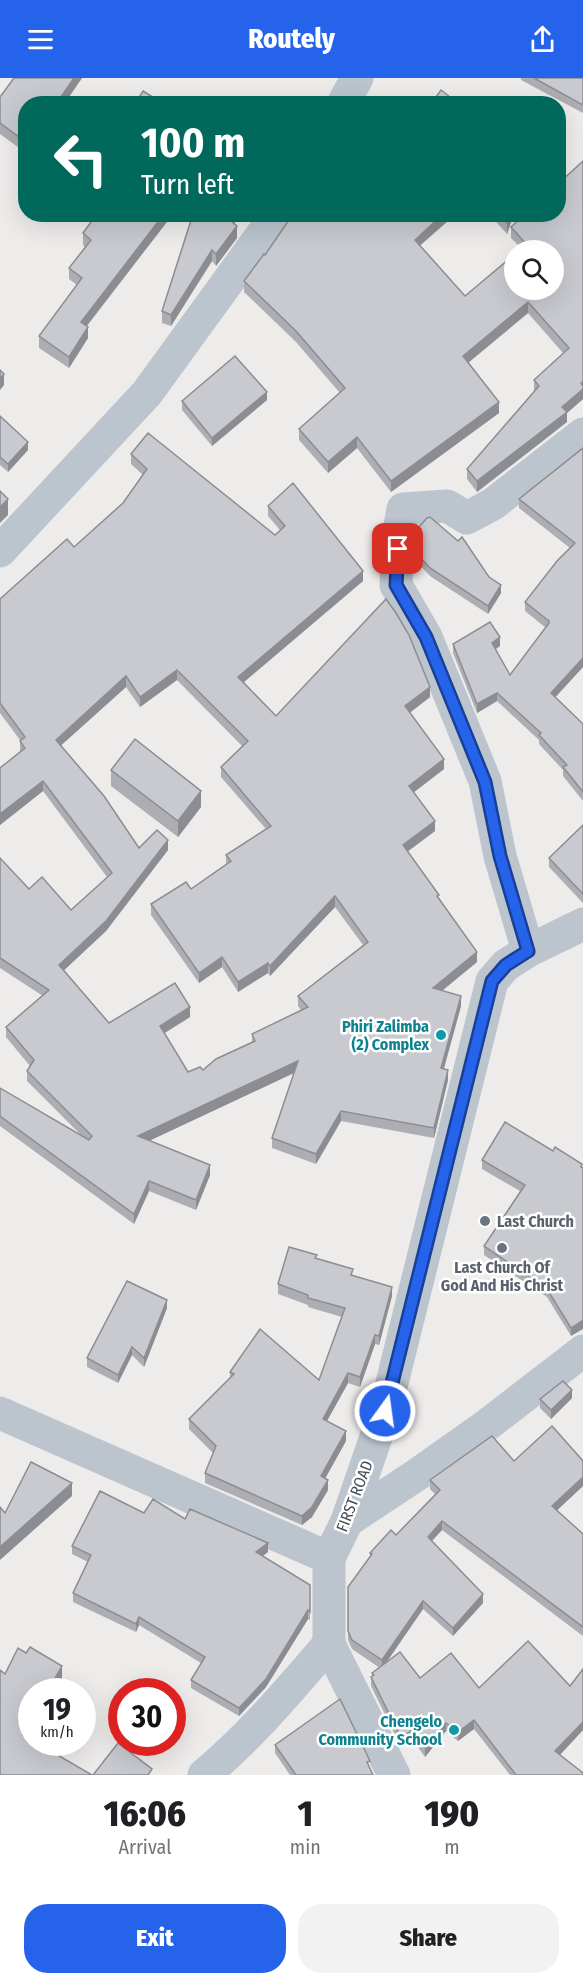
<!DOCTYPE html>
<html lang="en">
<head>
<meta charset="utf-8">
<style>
  body { margin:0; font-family:"Fira Sans Condensed",sans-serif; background:#f2f2f2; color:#202124; height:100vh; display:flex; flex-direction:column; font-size:22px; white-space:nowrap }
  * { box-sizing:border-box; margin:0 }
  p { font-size:20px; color:#757577 }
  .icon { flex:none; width:33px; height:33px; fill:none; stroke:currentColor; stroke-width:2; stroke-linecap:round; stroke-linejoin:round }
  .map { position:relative; height:1697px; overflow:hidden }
  .sheet { display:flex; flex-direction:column; background:#fff; flex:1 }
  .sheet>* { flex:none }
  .guide { position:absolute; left:18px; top:18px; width:548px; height:126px; border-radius:24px; box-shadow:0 6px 24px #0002; background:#00695c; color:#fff; overflow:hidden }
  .tools { position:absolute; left:504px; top:162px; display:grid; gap:12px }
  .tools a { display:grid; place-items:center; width:60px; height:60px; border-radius:50%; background:#fff; box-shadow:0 6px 24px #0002; font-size:30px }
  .speed { position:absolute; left:18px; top:1600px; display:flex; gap:12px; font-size:30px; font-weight:700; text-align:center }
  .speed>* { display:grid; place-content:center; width:78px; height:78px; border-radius:50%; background:#fff; box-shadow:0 6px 24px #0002; line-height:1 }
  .speed small { font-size:15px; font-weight:400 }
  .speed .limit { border:9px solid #d22; background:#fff; color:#111 }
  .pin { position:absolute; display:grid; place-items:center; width:51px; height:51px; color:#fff; margin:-26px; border-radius:12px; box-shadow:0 3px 9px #0006 }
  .me { position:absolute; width:66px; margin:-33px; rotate:14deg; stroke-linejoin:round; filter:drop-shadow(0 0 4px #0008) }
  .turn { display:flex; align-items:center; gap:21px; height:126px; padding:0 24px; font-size:27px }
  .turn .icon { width:78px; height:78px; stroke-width:2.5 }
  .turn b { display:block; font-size:42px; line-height:51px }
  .eta { display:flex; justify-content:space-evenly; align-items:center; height:102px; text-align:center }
  .eta b { font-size:36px; font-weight:800; line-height:42px }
  .cta { display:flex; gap:12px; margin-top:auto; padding:12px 24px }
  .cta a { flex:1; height:69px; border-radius:24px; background:#2563eb; color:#fff; font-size:24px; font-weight:800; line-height:69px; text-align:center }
  .cta a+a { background:#f2f2f2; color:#202124 }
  header { display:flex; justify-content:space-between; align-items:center; height:78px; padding:0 24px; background:#2563eb; color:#fff; font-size:27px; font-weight:800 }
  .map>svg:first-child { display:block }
</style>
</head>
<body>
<header><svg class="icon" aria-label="menu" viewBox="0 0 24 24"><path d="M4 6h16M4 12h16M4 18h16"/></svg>Routely<svg class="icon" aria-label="share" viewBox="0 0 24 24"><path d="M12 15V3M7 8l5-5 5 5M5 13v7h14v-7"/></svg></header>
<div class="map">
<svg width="583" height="1697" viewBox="0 0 583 1697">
  <rect width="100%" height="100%" fill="#eeebeb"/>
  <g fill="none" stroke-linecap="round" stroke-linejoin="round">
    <g stroke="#bcc5ce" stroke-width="33">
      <path d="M343 26 357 0"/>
      <path d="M0 473 147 315 277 136"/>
      <path d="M528 873 500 778 485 703 426 559 396 507 398 459 403 431 447 428 467 440 493 426 583 356"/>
      <path d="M0 1335 329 1480 347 1443 385 1333 492 903 506 887 528 873 583 846"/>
      <path d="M347 1443 418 1396 483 1350 583 1273"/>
      <path d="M329 1480V1566L394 1697"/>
      <path d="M204 1697C251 1658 289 1612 329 1566"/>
    </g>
  </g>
  <g fill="#acaeb3" fill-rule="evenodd">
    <path d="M82 0 64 26H26V75L0 56V19Z"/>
    <path d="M521 0H583V35L521 2Z"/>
    <path d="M583 83V321L567 335V344L477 414 467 401V391L534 314V302L563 275 528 235 468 285 499 335 391 414 357 370 328 395 299 362V351L340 315 296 264 244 214V203L265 177 420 168 465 218 522 171 511 160V149Z"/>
    <path d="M97 136H173L87 248 88 260 69 290 39 270V258L77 207 69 201V190L85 169 83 167V155Z"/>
    <path d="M193 136H240L234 146 237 160 216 188 212 183 171 248 162 245V233Z"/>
    <path d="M489 136H514L507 156Z"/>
    <path d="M267 322 212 368 182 332V323Z"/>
    <path d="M0 338 28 372 8 394 0 387Z"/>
    <path d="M583 370V589L555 619 583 646V723L563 698V692L539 666V662L497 623 477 635 453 575V566L500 568 495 571 510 597 546 550 525 533V524L570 470 519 430V421Z"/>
    <path d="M131 376 275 457 280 452 268 438V428L363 503 244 604 276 638 430 619 410 635 444 691 414 714 435 753 408 773 439 821 477 884 442 913 461 928 444 991 448 1002 434 1060 341 1043 316 1086 272 1070V1060L294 995 149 1063 210 1097 196 1132 149 1113 134 1146 0 1048V1010L81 1057 27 1003V993L30 988 6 959V949L43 918 0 890V780L29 811 71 832 107 799 43 713 0 747V690L20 674V662L0 635V521L74 469 123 425 143 397 131 386ZM177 602 242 668 221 689V699L266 751 226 777V786L191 811 151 826V837L199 905 222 889 238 914 268 895 270 898 335 829 363 867 298 918V928L301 932 252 956V964L203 992 188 994 164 955 190 939 109 945 64 892 106 853 168 772 139 770 61 667 126 609 140 629Z"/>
    <path d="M416 475 489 499 501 515 488 536 430 498 416 483Z"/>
    <path d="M111 692 201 729 178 759 111 708Z"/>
    <path d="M583 747V825L549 789V780Z"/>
    <path d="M553 1073 582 1086 571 1258 547 1219 484 1177V1168L520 1113 482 1091V1082Z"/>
    <path d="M317 1181 353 1198 392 1218 379 1267 375 1266 360 1309 348 1305 327 1343 346 1363 325 1400 328 1412 312 1439 302 1447 205 1405V1395L213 1375 189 1351V1341L230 1300V1294L319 1302 342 1239 308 1229V1227L278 1216V1206Z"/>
    <path d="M167 1230 144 1289 132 1277 118 1305 87 1289V1280Z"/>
    <path d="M572 1320 551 1341 540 1330V1321Z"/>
    <path d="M514 1383 583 1408 556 1433 583 1456V1558L442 1452 432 1463 483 1525 453 1558 423 1531 386 1584 420 1600 479 1610 570 1608 583 1591V1652L560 1677 583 1697H510L474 1651 458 1663 446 1653 425 1679 412 1661 401 1669 371 1608V1599L372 1598V1595L380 1590 352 1571 348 1562V1509L370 1479V1475L396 1457 435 1416 430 1411V1402Z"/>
    <path d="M144 1435 185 1441 268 1474 263 1478 310 1507V1542L308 1541 266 1609 239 1638 191 1610V1602L201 1585 139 1547 136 1554 73 1524V1515L88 1484 72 1476V1468Z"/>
    <path d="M275 1667 370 1691 373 1697H290L275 1675Z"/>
  </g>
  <g fill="#8c8d92">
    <path d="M74 0H82L64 26H56Z"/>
    <path d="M164 136H173L81 255V244Z"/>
    <path d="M233 136H240L230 153V142Z"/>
    <path d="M443 136H456L415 172V162Z"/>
    <path d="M510 136H514L507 156V145Z"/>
    <path d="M237 148V160L216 188V176Z"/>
    <path d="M212 172V183L171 248V237Z"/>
    <path d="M528 224V235L463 289V278Z"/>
    <path d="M88 249V260L69 290V279Z"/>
    <path d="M4 296V307L0 312V300Z"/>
    <path d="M583 304V321L567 335V344L477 414V403L562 329Z"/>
    <path d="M267 314V322L212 368V360Z"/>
    <path d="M499 324V335L391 414V403Z"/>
    <path d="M357 359V370L328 395V384Z"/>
    <path d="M28 364V372L8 394V386Z"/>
    <path d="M8 421V437L0 445V429Z"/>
    <path d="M363 493V503L238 609V599Z"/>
    <path d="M501 507V515L488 536V528Z"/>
    <path d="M500 559V568L492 574V565Z"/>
    <path d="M583 580V589L551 624V615Z"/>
    <path d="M177 592V602L140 629V619Z"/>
    <path d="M126 598V609L56 672V662Z"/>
    <path d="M430 609V619L405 638V628Z"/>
    <path d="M497 615V623L477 635V626Z"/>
    <path d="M444 681V691L409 718V708Z"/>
    <path d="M43 703V713L0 747V736Z"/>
    <path d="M201 713V729L178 759V743Z"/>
    <path d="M435 743V753L403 777V767Z"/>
    <path d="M168 762V772L106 853 59 897V887Z"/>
    <path d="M335 818V829L270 898V888Z"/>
    <path d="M477 874V884L433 920V910Z"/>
    <path d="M222 879V889L199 905V895Z"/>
    <path d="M268 885V895L238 914V904Z"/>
    <path d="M461 918V928L441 1000V990Z"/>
    <path d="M190 929V939L160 958V948Z"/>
    <path d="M298 983V993L138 1068V1058Z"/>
    <path d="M448 992V1002L434 1060V1050Z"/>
    <path d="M341 1033V1043L316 1086V1076Z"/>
    <path d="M210 1087V1097L196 1132V1122Z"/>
    <path d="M149 1103V1113L134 1146V1136Z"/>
    <path d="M392 1209V1218L379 1267V1258Z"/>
    <path d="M167 1222V1230L144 1289V1280Z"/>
    <path d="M583 1242V1251L571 1258V1250Z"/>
    <path d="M375 1257V1266L360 1309V1299Z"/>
    <path d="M132 1269V1277L118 1305V1297Z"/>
    <path d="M348 1295V1305L323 1350V1341Z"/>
    <path d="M572 1312V1320L551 1341V1332Z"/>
    <path d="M346 1353V1363L321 1408V1398Z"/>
    <path d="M583 1399V1408L552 1437V1428Z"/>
    <path d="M328 1402V1412L312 1439 302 1447V1438Z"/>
    <path d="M72 1405V1418L0 1482V1469Z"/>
    <path d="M442 1443V1452L428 1467V1459Z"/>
    <path d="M268 1465V1474L256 1483V1474Z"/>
    <path d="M483 1516V1525L453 1558V1550Z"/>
    <path d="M423 1523V1531L382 1591V1582Z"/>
    <path d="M308 1532V1541L266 1609 239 1638V1630Z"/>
    <path d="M139 1539V1547L136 1554V1546Z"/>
    <path d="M62 1588V1602L55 1614H47Z"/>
    <path d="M32 1642V1655L23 1671V1657Z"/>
    <path d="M474 1642V1651L458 1663V1654Z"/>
    <path d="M583 1644V1652L555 1682V1673Z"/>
    <path d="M446 1645V1653L425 1679V1670Z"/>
    <path d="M412 1652V1661L401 1669V1660Z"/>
  </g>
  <g fill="#c8cad0" stroke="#8c8d92" stroke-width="1.5" fill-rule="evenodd">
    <path d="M14 0H74L56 26H26V64L0 45V19Z"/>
    <path d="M534 0H583V27Z"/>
    <path d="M441 12 459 26H431Z"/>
    <path d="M143 13 164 26H135Z"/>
    <path d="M583 83V304L581 305 583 308V311L562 329 567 334 477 403 467 391 539 308 534 302 569 270 528 224 463 278 499 324 391 403 357 359 328 384 299 351 345 310 296 253 244 203 264 176 265 177 293 136H443L415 162 465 218 514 177V212H554V172H520L527 167 511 149 525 136H558V106Z"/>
    <path d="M97 136H164L81 244 88 249 69 279 39 258 82 200 69 190 91 162 83 155Z"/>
    <path d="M193 136H233L230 142 237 148 216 176 212 172 171 237 162 233Z"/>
    <path d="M499 136H510L507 145Z"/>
    <path d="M235 278 267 314 212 360 182 323Z"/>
    <path d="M0 292 4 296 0 300Z"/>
    <path d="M0 338 28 364 8 386 0 379Z"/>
    <path d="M148 355 275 457 285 448 268 428 293 405 363 493 238 599 276 638 386 521 396 535 409 557 430 609 405 628 444 681 409 708 435 743 403 767 439 817 437 818 477 874 433 910 461 918 441 990 448 992 434 1050 341 1033 316 1076 272 1060 298 983 138 1058 210 1087 196 1122 149 1103 134 1136 0 1038V1010L89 1062 92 1058 27 993 34 982 6 949 49 912 0 880V780L29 811 42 799 71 832 112 795 43 703 0 736V690L25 670 20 663 25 659 0 625V521L67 461 74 469 123 425 147 391 131 376ZM177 592 248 663 221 689 271 748 226 777 231 783 191 811 186 804 151 826 199 895 222 879 238 904 268 885 270 888 335 818 368 864 298 918 308 929 252 956 255 963 216 981 203 992 200 989 188 994 160 948 190 929 175 905 109 945 59 887 106 843 168 762 157 752 139 770 104 718 56 662 126 598 140 619Z"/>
    <path d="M583 370V580L551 615 583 646V714L563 689 567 687 539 657 541 655 497 615 477 626 453 566 490 544 500 559 492 565 510 597 549 545V543L525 524 557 483 575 465 519 421Z"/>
    <path d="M0 413 8 421 0 429Z"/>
    <path d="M430 439 458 463 462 459 489 499 501 507 488 528 430 490 416 475 417 451 427 440Z"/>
    <path d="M135 661 201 713 178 743 111 692Z"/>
    <path d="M583 747V816L549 780Z"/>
    <path d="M505 1044 553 1073 555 1069 582 1086 581 1089 583 1090V1242L571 1250 547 1211 484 1168 525 1107 482 1082Z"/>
    <path d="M289 1169 317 1177 315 1180 353 1191 351 1197 392 1209 379 1258 375 1257 360 1299 348 1295 323 1341 346 1353 321 1398 328 1402 312 1429 302 1438 205 1395 216 1368 189 1341 234 1296 230 1294 260 1251 319 1302 345 1230 308 1220V1217L278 1206Z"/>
    <path d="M127 1203 167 1222 144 1280 132 1269 118 1297 87 1280Z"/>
    <path d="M563 1303 572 1312 551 1332 540 1321Z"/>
    <path d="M552 1348 583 1383V1399L552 1428 583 1456V1549L442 1443 428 1459 483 1516 453 1550 423 1523 382 1582 352 1562 348 1553V1509L372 1476 370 1475 391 1452 396 1457 440 1412 430 1402 492 1358 514 1383Z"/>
    <path d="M31 1384 72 1405 0 1469V1429L5 1435Z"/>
    <path d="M100 1413 144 1435 153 1421 185 1441 190 1431 268 1465 256 1474 310 1507V1534L308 1532 266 1601 239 1630 191 1602 205 1579 139 1539 136 1546 73 1515 91 1477 72 1468Z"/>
    <path d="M528 1563 570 1608 583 1591V1644L555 1673 583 1695V1697H516L474 1642 458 1654 446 1645 425 1670 412 1652 401 1660 371 1599 374 1597 372 1595 400 1574 420 1600 451 1575 479 1610Z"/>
    <path d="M30 1569 62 1588 47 1614H32V1642L23 1657 32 1662V1665H37L92 1697H0V1592L5 1596 18 1570 26 1575Z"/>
    <path d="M340 1621 370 1683 367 1684 373 1697H296L275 1667Z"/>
    <path d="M118 1665 152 1691 148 1697H93Z"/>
  </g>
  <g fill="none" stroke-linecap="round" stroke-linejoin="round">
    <g stroke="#184099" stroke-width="15">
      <path id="route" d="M385 1333 492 903 506 887 528 873 500 778 485 704 426 559 396 507 398 471"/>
    </g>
    <use href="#route" stroke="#2563eb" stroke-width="10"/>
  </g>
  <g fill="#0f9aa8" stroke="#fff" stroke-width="2">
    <circle cx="441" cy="957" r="6"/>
    <circle cx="454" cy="1652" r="6"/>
  </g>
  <g fill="#6b7280" stroke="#fff" stroke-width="2">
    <circle cx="485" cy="1143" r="6"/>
    <circle cx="502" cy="1170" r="6"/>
  </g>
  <g text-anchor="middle" stroke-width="5" stroke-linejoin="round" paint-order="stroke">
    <g font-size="16" font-weight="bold" fill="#0d838f" stroke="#fff" text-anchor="end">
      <text x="429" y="954">Phiri Zalimba<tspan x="429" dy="18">(2) Complex</tspan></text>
      <text x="442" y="1649">Chengelo<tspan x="442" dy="18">Community School</tspan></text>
    </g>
    <g font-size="16" font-weight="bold" fill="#5b616d" stroke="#fff" text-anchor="start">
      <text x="497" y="1149">Last Church</text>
      <text x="502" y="1195" text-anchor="middle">Last Church Of<tspan x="502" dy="18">God And His Christ</tspan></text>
    </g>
    <g font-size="16" fill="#444d58" stroke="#fff">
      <text transform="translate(354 1418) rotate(-69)" y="6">FIRST ROAD</text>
    </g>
  </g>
</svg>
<div class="tools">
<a><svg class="icon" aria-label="search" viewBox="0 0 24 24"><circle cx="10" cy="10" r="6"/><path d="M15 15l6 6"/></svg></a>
</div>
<div class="speed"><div>19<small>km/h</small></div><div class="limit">30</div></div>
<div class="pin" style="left:398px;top:471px;background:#d93025"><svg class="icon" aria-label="arrive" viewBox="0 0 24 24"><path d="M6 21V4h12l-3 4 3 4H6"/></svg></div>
<svg class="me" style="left:385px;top:1333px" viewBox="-20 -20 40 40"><circle r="17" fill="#2563eb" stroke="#fff" stroke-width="3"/><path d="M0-11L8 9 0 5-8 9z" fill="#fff"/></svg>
<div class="guide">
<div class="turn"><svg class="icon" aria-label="left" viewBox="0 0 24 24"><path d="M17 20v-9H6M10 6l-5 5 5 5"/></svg><div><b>100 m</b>Turn left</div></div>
</div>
</div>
<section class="sheet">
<div class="eta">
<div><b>16:06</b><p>Arrival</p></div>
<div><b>1</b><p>min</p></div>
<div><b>190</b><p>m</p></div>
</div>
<div class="cta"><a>Exit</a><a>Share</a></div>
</section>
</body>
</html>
